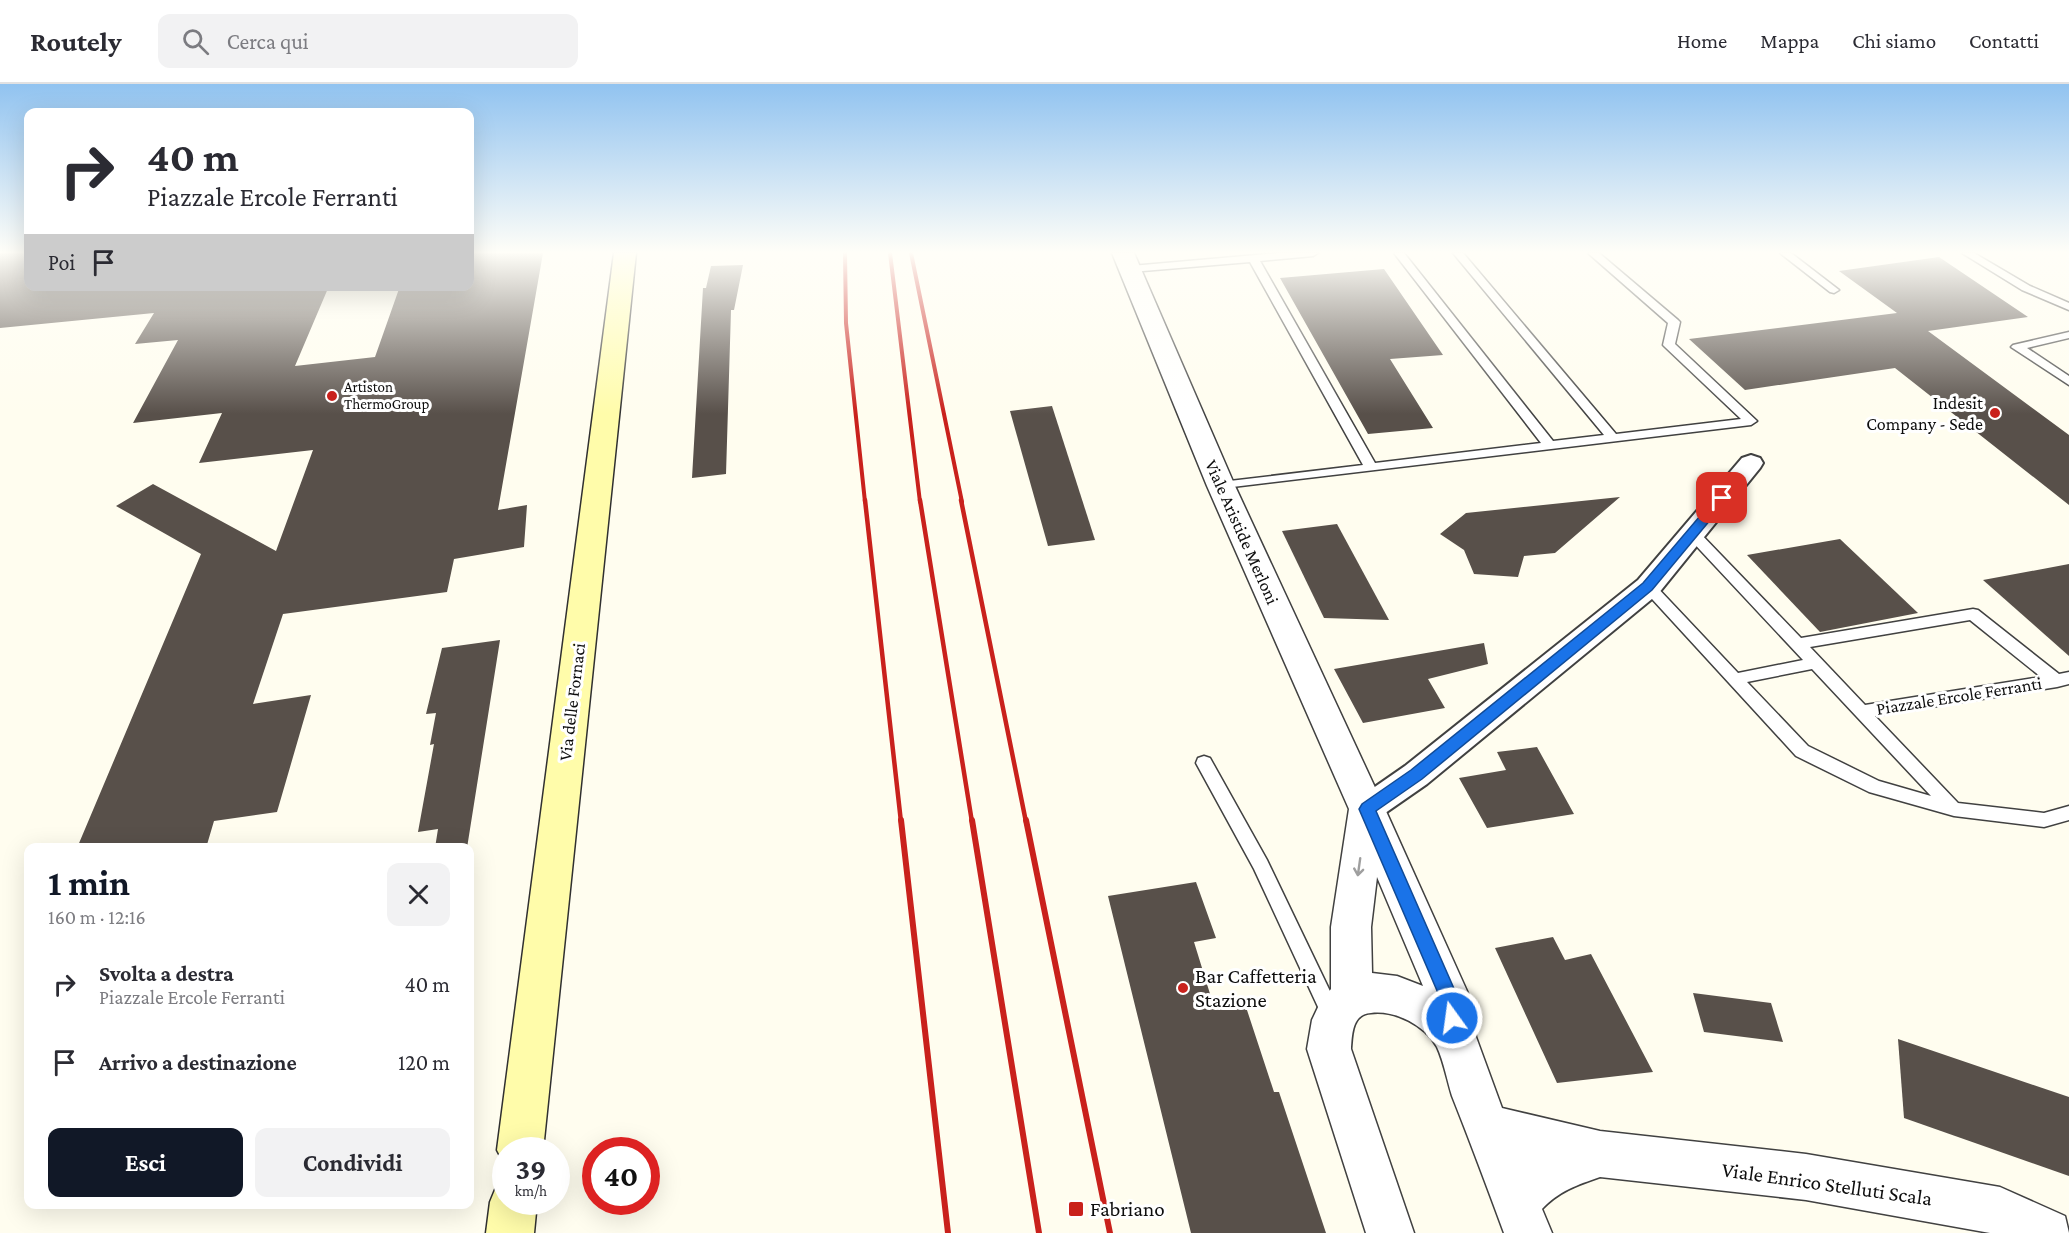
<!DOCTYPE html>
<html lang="it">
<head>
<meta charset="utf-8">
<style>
  body { margin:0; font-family:"Crimson Pro",serif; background:#f2f2f3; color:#2b2b33; height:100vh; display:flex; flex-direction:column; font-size:22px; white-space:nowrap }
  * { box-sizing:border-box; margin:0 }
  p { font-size:20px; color:#7c7c81 }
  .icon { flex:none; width:33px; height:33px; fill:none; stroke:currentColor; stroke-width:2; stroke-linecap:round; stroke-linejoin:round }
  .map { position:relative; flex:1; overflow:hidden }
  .details { position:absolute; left:24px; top:759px; width:450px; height:366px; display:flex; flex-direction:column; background:#fff; border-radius:12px; box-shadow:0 6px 24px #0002 }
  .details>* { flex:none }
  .guide { position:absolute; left:24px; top:24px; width:450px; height:183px; border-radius:12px; box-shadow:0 6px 24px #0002; background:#fff; color:#2b2b33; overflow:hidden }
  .speed { position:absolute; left:492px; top:1053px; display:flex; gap:12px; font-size:30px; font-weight:700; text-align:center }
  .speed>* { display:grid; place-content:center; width:78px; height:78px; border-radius:50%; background:#fff; box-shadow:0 6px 24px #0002; line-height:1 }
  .speed small { font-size:15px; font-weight:400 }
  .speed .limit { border:9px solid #d22; background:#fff; color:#111 }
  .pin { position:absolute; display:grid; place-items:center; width:51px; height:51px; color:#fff; margin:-26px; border-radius:12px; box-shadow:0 3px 9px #0006 }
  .me { position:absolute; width:66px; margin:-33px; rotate:346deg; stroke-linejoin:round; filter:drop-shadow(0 0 4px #0008) }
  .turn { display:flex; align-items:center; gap:21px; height:126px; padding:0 24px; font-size:27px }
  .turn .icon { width:78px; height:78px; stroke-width:2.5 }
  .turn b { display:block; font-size:42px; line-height:51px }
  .then { display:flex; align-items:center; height:57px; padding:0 24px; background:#0003; gap:12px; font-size:22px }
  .round { display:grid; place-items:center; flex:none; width:63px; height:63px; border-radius:12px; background:#f2f2f3 }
  .head { display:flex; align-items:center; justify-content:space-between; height:102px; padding:0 24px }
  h1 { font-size:36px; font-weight:700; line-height:45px; color:#111827 }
  .action { display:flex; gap:12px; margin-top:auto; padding:12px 24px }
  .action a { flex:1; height:69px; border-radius:12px; background:#111827; color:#fff; font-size:24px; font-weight:700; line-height:69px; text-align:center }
  .action a+a { background:#f2f2f3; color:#2b2b33 }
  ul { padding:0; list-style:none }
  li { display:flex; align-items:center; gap:18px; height:78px; padding:0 24px }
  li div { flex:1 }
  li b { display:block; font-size:22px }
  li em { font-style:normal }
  header { display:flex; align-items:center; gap:36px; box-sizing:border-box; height:84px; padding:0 30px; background:#fff; border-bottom:2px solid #e1e1e2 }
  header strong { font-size:28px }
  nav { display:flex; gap:33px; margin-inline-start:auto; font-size:21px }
  .search { width:420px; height:54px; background:#f2f2f3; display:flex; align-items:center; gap:15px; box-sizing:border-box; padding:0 21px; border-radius:12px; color:#7c7c81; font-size:22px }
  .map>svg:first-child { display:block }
</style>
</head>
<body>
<header>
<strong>Routely</strong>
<div class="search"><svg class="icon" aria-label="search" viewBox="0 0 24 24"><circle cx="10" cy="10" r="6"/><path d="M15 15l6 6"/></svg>Cerca qui</div>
<nav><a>Home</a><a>Mappa</a><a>Chi siamo</a><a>Contatti</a></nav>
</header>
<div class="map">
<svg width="2069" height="1149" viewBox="0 0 2069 1149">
  <rect width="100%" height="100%" fill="#fffdef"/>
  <g fill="#58504a">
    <path d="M0 169H28V202H329L295 282 375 273 400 202H470V169H543L498 426 527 421 524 463 454 475 447 508 283 530 253 620 311 611 277 728 214 737 206 764H77L201 470 116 422 153 400 276 467 313 366 199 379 222 329 133 339 178 256 135 260 154 229 0 244Z"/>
    <path d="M1939 173 2028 233 1928 247 2069 351V421L1895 284 1745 306 1689 255 1897 229 1839 187Z"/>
    <path d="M743 181 734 226H731L726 390 692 394 703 204H706L711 182Z"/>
    <path d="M1384 185 1443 271 1390 275 1433 344 1368 350 1280 194Z"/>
    <path d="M1052 322 1095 456 1048 462 1010 327Z"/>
    <path d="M1620 413 1555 469 1524 472 1518 493 1474 490 1464 466 1440 450 1466 429Z"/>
    <path d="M1337 440 1389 536 1324 534 1282 447Z"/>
    <path d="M1840 455 1918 529 1820 548 1747 471Z"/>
    <path d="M2069 480V572L1983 496Z"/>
    <path d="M500 556 467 764H435L438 745 418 748 434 660 430 661 436 629 426 630 442 564Z"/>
    <path d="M1484 559 1488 580 1428 595 1445 624 1363 639 1334 585Z"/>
    <path d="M1537 663 1574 730 1487 744 1459 694 1506 686 1497 668Z"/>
    <path d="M1196 798 1216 854 1194 858 1215 926 1245 920 1274 1008H1279L1326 1149H1191L1108 812Z"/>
    <path d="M1553 853 1565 876 1591 870 1653 988 1557 999 1495 864Z"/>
    <path d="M1693 909 1771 919 1783 958 1704 948Z"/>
    <path d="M1898 955 2069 1013V1092L1904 1034Z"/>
  </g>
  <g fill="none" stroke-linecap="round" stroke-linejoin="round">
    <g stroke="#414141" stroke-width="3">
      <g id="service">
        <path d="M1279 169H1318L1313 172 1260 177 1375 379 1541 359 1394 169H1404L1553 357 1604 351 1453 169H1463L1616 350 1741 335 1665 263 1663 261 1668 239 1588 169H1599L1678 236 1680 238 1675 260 1757 337 1751 341 1216 405 1215 402 1221 398 1363 381 1250 178 1131 188 1126 185 1131 182Z"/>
        <path d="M1780 169H1791L1839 206 1834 209 1830 208Z"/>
        <path d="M1962 169H1974L2030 202 2069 219V226L2022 206Z"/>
        <path d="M2069 248V254L2027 264 2069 292V301L2011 263 2013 261Z"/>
        <path d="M1692 444 1697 446 1801 554 1973 525 1978 526 2059 590 2069 588V600L2057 603 1875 632 1958 719 2044 729 2069 722V736L2044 743 1954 732 1869 708 1796 672 1641 503 1643 499H1653L1738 589 1803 576 1687 452 1685 449 1687 446ZM1970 536 2041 593 1865 621 1810 563ZM1812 585 1931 712 1879 697 1808 662 1747 598Z"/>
        <path d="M1204 672 1210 674 1267 776 1339 926 1342 932 1339 938 1332 941 1325 938 1254 785 1196 679 1198 674Z"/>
      </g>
    </g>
    <g stroke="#414141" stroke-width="4">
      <path id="minor" d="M1751 371 1760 374 1763 379 1760 384 1658 510 1427 700 1378 734 1367 738 1356 734 1351 725 1356 716 1405 682 1638 496 1742 374Z"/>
    </g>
    <g stroke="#414141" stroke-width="3">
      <path id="tertiary" d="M1112 169H1134L1235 402 1385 725 1471 916 1476 953 1502 1024 1600 1047 1806 1070 2000 1103 2065 1132 2069 1149H1990L1806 1116 1600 1093C1577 1101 1559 1107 1542 1125L1552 1149H1504C1487 1103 1470 1057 1452 1012 1447 996 1444 978 1437 963 1425 941 1395 926 1371 929 1352 930 1352 951 1351 965L1414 1149H1366L1307 965 1312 936 1320 919 1331 905V843L1349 725 1207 402ZM1377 793 1423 902 1397 892 1372 889 1371 843Z"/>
    </g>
    <g stroke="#303030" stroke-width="3">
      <g id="secondary">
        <path d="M614 169H636L543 1066H506V1083L497 1066Z"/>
        <path d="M506 1098V1118H537L534 1149H486L490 1118 497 1101Z"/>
      </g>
    </g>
    <use href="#service" fill="#fff" fill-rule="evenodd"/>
    <use href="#minor" fill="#fff" fill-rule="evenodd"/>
    <use href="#tertiary" fill="#fff" fill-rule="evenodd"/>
    <use href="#secondary" fill="#fffcaa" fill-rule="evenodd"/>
    <g stroke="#c9211c" stroke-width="4">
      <path d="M845 169 846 239 865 418"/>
      <path d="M890 169 920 418"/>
      <path d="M911 169 962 418"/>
    </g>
    <g stroke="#c9211c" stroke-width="4.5">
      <path d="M865 416 901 738"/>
      <path d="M920 416 972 738"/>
      <path d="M961 416 1026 738"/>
    </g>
    <g stroke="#c9211c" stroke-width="6">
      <path d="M901 736 948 1149"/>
      <path d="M972 736 1039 1149"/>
      <path d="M1026 736 1110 1149"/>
    </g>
  </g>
  <defs><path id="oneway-shaft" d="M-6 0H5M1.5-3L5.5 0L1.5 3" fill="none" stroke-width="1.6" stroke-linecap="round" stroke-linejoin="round" transform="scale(1.5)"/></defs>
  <use stroke="#9f9f9f" href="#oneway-shaft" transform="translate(1359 783) rotate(98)"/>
  <linearGradient id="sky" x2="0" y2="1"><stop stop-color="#91c3f0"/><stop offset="0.51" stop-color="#fffef8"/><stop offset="1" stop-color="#fffef8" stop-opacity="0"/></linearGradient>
  <rect width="2069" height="330" fill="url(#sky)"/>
  <path fill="#1a73e8" stroke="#114b97" stroke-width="1.5" d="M1722 410 1728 414 1726 417 1652 506 1422 695 1376 727 1459 916 1461 934 1458 940 1452 943 1446 940 1441 916 1359 725 1362 720 1411 686 1643 499 1717 412Z"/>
  <g fill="#c9211c" stroke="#fff" stroke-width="2">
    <circle cx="332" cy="312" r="6"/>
    <circle cx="1995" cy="329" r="6"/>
    <circle cx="1183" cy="904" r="6"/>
    <rect x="1068" y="1117" width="16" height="16" rx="3"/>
  </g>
  <g text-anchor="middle" stroke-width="6" stroke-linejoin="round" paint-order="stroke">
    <g font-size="15" fill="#0e0e0e" stroke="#fff" text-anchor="start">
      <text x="344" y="308">Artiston<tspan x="344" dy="17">ThermoGroup</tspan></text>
    </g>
    <g font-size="18" fill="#0e0e0e" stroke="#fff" text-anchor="end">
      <text x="1983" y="325">Indesit<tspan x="1983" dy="21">Company - Sede</tspan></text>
    </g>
    <g font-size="18" fill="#0e0e0e" stroke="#fff">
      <text transform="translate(1242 448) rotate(66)" y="6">Viale Aristide Merloni</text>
      <text transform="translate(1959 612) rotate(-9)" y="6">Piazzale Ercole Ferranti</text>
      <text transform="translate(572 618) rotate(-83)" y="6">Via delle Fornaci</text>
    </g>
    <g font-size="21" fill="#0e0e0e" stroke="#fff" text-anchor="start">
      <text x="1195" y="899">Bar Caffetteria<tspan x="1195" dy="24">Stazione</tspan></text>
      <text x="1090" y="1132">Fabriano</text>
    </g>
    <g font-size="21" fill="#0e0e0e" stroke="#fff">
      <text transform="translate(1827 1100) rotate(8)" y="7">Viale Enrico Stelluti Scala</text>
    </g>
  </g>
</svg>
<div class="speed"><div>39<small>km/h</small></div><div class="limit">40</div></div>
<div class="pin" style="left:1722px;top:414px;background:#d93025"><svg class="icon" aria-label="arrive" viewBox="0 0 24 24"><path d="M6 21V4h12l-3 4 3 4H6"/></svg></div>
<svg class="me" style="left:1452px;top:934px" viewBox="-20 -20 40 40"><circle r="17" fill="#1a73e8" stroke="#fff" stroke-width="3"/><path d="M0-11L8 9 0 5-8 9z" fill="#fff"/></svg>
<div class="guide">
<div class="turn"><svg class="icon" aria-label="right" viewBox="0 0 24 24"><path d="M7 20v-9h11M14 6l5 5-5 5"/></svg><div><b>40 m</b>Piazzale Ercole Ferranti</div></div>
<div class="then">Poi<svg class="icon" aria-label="arrive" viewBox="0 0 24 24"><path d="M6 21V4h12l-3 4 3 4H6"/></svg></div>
</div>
<section class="details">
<div class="head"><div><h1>1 min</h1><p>160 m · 12:16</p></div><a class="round"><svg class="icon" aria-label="close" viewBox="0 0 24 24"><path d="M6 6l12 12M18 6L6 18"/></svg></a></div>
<ul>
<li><svg class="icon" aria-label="right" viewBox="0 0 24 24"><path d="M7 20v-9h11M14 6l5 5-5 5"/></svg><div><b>Svolta a destra</b><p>Piazzale Ercole Ferranti</p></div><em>40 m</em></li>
<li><svg class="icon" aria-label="arrive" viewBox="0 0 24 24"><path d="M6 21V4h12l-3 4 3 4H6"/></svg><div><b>Arrivo a destinazione</b></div><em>120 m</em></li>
</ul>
<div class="action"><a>Esci</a><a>Condividi</a></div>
</section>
</div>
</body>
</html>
